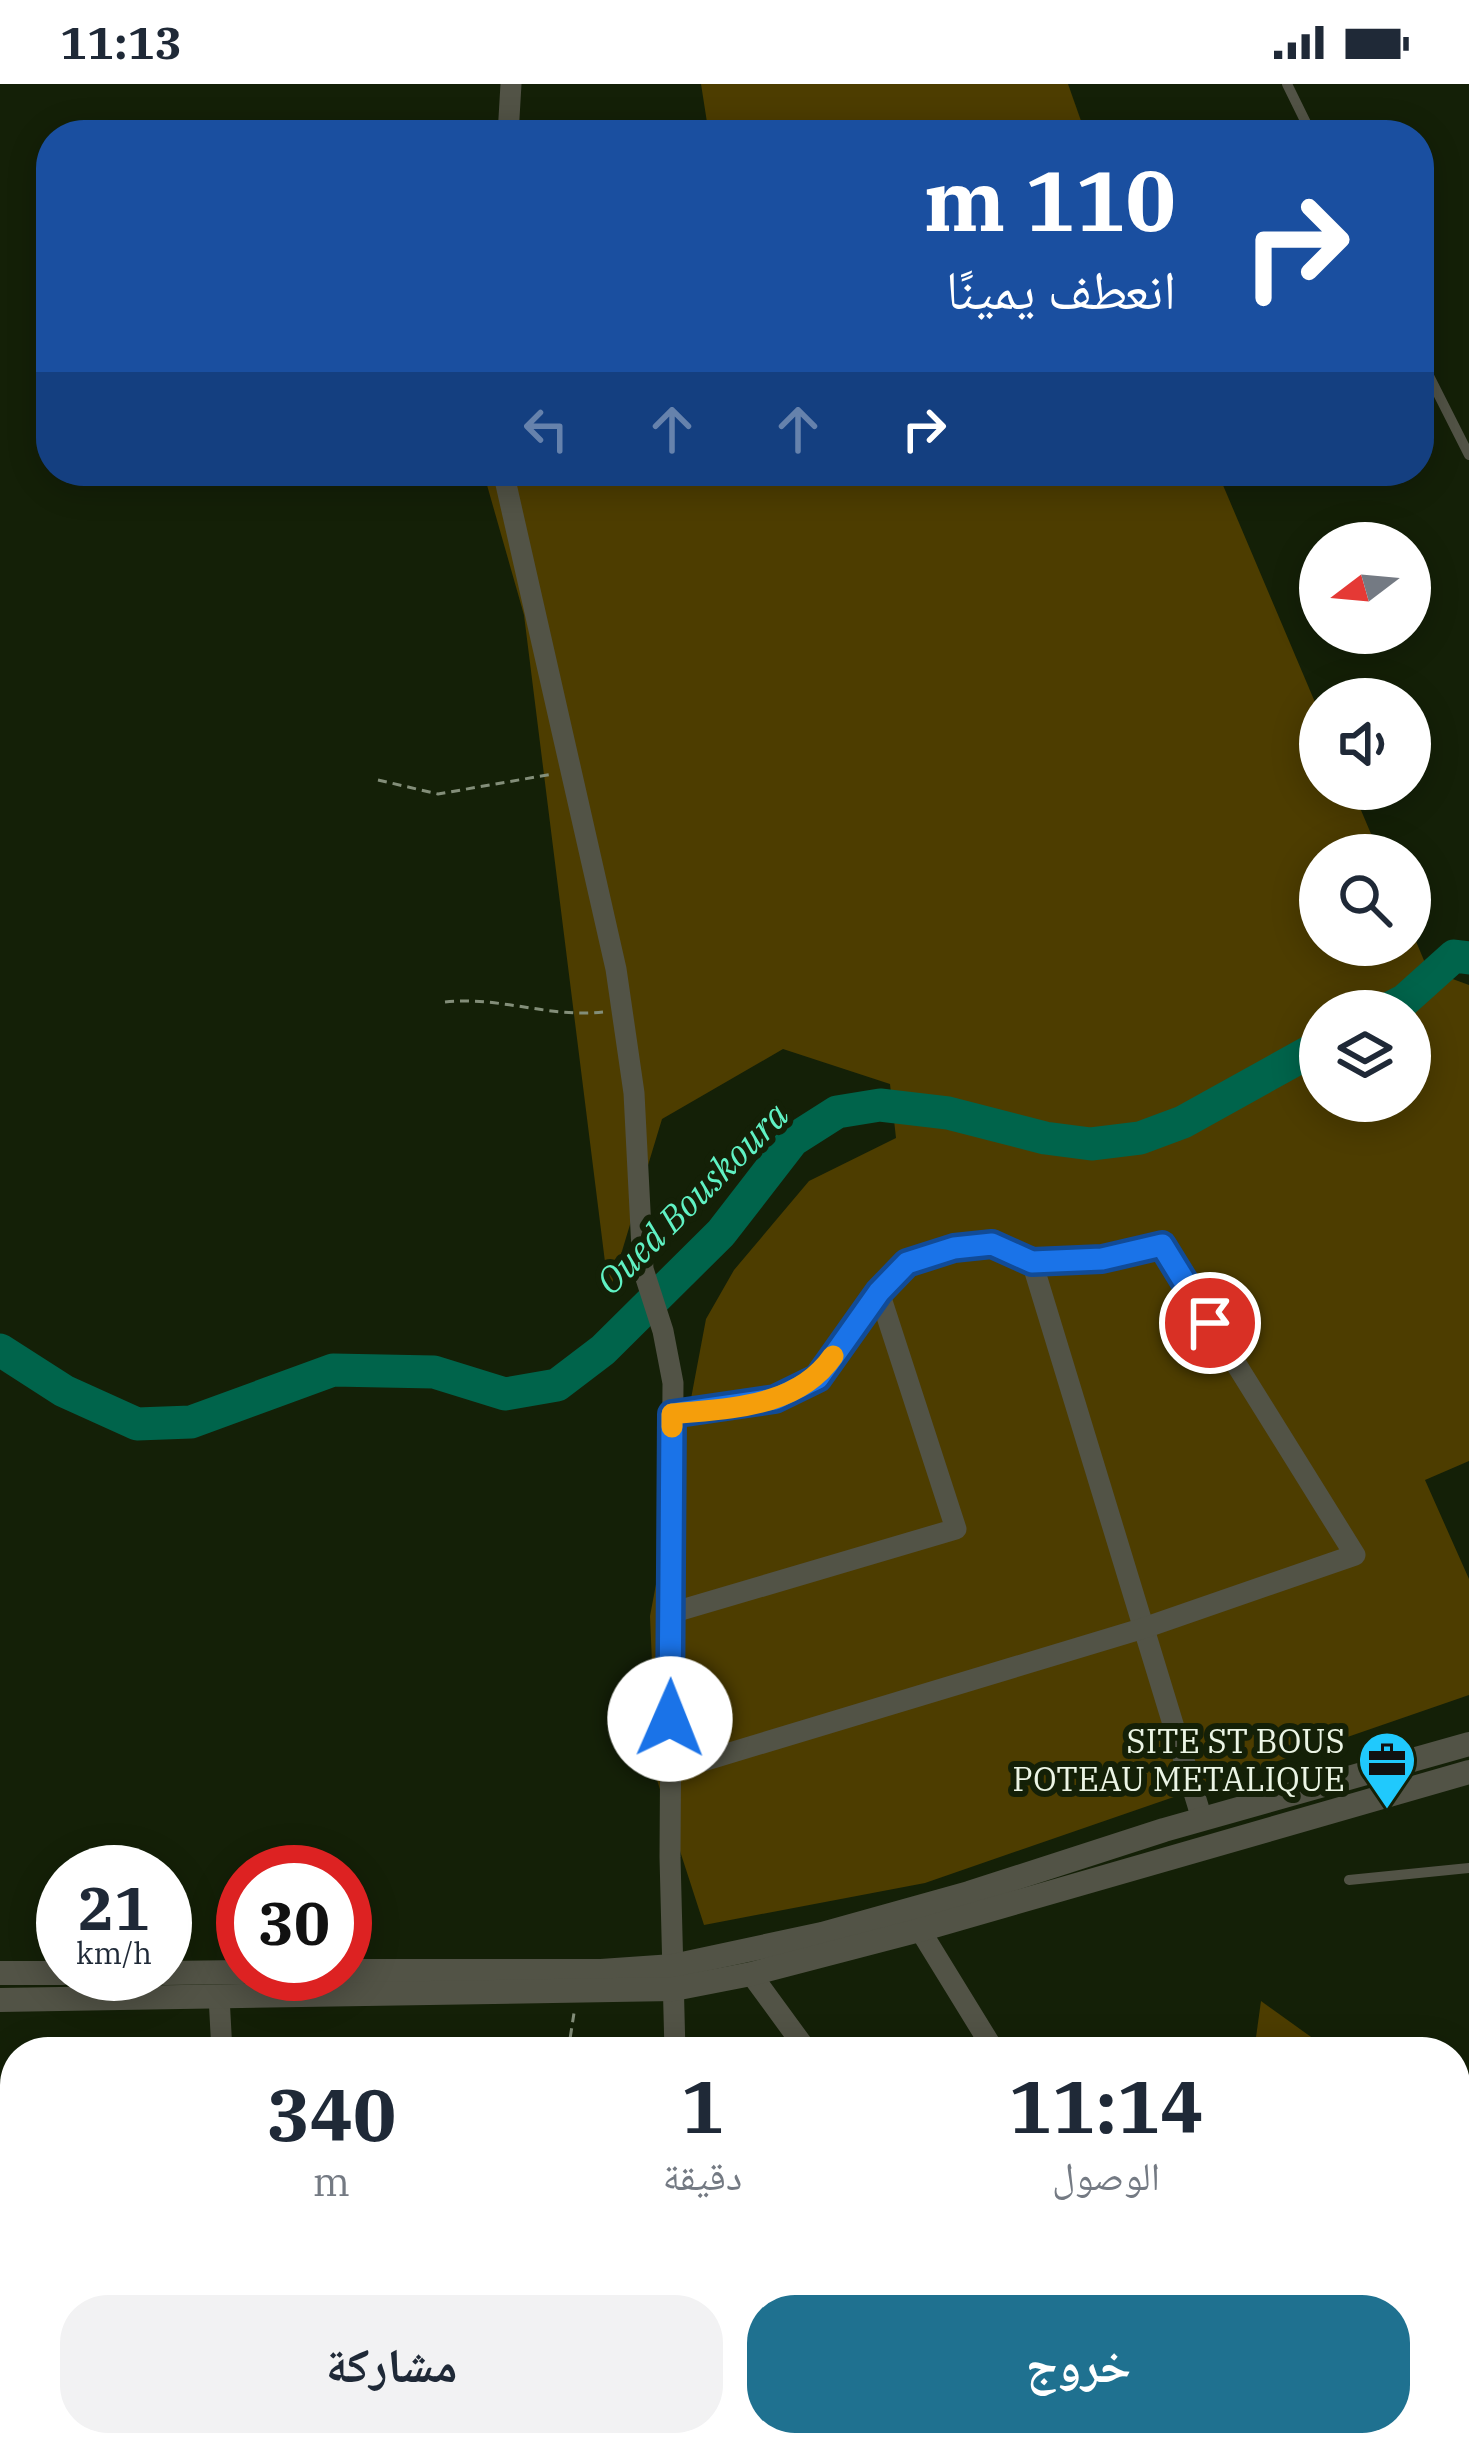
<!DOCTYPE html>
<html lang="ar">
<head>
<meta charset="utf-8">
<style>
  body { margin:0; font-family:"IBM Plex Serif","Noto Naskh Arabic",serif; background:#f2f2f3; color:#1f2937; direction:rtl; height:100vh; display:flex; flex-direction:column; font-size:45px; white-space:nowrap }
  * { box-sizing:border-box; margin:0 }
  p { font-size:39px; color:#747a83 }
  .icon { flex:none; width:66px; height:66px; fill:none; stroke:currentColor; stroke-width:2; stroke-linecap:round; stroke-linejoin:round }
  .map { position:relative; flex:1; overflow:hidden; direction:ltr }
  .panel { position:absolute; left:0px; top:1953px; width:1470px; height:420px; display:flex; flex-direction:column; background:#fff; border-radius:48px 48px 0 0; box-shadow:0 6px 30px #0003; direction:rtl }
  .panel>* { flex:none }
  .hud { position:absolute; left:36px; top:36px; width:1398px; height:366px; border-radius:48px; box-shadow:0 6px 30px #0003; direction:rtl; background:#1a4fa0; color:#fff; overflow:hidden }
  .needle { width:78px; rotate:254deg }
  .fabs { position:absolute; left:1299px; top:438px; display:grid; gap:24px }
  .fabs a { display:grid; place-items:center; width:132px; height:132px; border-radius:50%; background:#fff; box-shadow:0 6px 30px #0003; font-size:60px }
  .speed { position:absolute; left:36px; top:1761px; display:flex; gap:24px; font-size:60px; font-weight:700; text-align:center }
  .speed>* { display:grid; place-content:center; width:156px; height:156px; border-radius:50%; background:#fff; box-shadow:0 6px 30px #0003; line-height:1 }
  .speed small { font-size:30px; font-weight:400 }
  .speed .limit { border:18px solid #d22; background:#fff; color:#111 }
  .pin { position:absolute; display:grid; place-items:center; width:102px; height:102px; color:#fff; margin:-51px; border:6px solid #fff; border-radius:50%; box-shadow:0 3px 12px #0007 }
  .me { position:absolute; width:132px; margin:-66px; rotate:1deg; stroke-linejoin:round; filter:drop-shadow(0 0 9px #0008) }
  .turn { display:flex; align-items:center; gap:42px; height:252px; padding:0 60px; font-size:54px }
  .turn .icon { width:156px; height:156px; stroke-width:2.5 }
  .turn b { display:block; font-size:84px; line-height:102px }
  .lanes { display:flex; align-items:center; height:114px; padding:0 60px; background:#0003; justify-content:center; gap:60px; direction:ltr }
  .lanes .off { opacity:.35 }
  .eta { display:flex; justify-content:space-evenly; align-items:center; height:204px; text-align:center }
  .eta b { font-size:72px; font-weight:700; line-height:84px }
  .button { display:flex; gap:24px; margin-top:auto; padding:24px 60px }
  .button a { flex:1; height:138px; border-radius:48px; background:#1f7190; color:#fff; font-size:48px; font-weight:700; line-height:138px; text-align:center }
  .button a+a { background:#f2f2f3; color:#1f2937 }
  .status { display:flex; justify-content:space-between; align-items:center; height:84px; padding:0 60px; background:#fff; direction:ltr }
  .status svg { height:33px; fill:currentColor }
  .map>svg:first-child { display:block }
</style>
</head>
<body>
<div class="status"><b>11:13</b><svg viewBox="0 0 49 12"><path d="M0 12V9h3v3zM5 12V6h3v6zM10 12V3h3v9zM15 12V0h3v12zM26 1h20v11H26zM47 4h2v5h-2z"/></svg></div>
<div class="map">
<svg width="1469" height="2373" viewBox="0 0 1469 2373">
  <rect width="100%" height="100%" fill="#142007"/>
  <g fill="#4d3d00" fill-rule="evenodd">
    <path d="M701 0H1068L1086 51H709Z"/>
    <path d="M483 387H1217L1320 630V705H1352L1380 771H1320V861H1410V843L1428 886 1469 901V1377L1425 1396 1469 1495V1611L925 1799 704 1841 657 1696 650 1532 706 1235 734 1186 809 1097 896 1054 890 1000 783 965 662 1035 609 1210 524 531ZM1320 927H1410V1017H1320Z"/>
    <path d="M1261 1917 1332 1968H1254Z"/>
    <path d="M1455 2129 1469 2153V2373H1266L1256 2358H1455Z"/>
  </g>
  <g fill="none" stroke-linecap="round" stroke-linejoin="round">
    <g stroke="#00644b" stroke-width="33">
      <path d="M1384 927 1405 916 1454 872 1469 874"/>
      <path d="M0 1266 64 1307 137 1340 191 1338 333 1286 434 1288 505 1310 557 1301 603 1266 721 1149 793 1056 837 1028 880 1021 948 1029 1045 1054 1091 1060 1140 1054 1183 1038 1320 962"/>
    </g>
    <g stroke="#838e79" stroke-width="3" stroke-dasharray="9 6" stroke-linecap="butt">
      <path d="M378 696 438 710 553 690"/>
      <path d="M445 918C499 912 549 934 603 928"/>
      <path d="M568 1968 574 1929"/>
    </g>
    <g stroke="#525346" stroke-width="10">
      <path d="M1287 0 1312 51"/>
      <path d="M1419 272 1469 371"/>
      <path d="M1349 1796 1469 1784"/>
    </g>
    <g stroke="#525346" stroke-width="21">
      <path d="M508 51 511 0"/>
      <path d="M503 387 616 885 634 1009 643 1185 663 1247 673 1299 670 1773 675 1968"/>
      <path d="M1032 1178 1202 1735"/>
      <path d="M671 1529 956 1445 879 1208"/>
      <path d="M670 1687 1144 1544 1355 1471 1162 1161 1102 1175 1032 1178 992 1159 954 1164 907 1179 879 1208 818 1294 775 1315 672 1330"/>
      <path d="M920 1846 995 1968"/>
      <path d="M751 1890 808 1968"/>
      <path d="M219 1912 222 1968"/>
      <path d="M692 2358 693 2373"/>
    </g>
    <g stroke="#525346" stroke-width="24">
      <path d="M345 1887H601L673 1882 822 1850 969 1809 1164 1746 1469 1660"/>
      <path d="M0 1889H63"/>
      <path d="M165 1889 243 1888"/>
      <path d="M0 1916 674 1905 751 1890 920 1846 1469 1688"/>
    </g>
  </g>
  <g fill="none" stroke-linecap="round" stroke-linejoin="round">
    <g stroke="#114b97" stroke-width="30">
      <path id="route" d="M670 1635 672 1330 775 1315 818 1294 879 1208 907 1179 954 1164 992 1160 1032 1178 1102 1175 1162 1161 1210 1239"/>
    </g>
    <use href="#route" stroke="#1a73e8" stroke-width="21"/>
    <path stroke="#f59e0b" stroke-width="21" d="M672 1343V1330C730 1324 797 1324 833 1272"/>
  </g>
  <defs>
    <g id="office-pin" transform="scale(3)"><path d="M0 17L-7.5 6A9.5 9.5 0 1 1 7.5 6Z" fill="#20c9fd" stroke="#142007"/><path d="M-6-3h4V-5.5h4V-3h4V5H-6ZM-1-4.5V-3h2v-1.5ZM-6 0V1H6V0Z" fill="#111"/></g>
  </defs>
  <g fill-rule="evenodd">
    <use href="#office-pin" x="1387" y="1676"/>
  </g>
  <g text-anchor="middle" stroke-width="12" stroke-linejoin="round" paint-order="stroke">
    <g font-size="33" fill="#ecf5e5" stroke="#142007" text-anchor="end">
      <text x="1345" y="1669">SITE ST BOUS<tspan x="1345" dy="38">POTEAU METALIQUE</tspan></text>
    </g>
    <g font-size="36" font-style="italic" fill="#60f2c4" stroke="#142007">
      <text transform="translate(692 1114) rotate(-45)" y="13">Oued Bouskoura</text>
    </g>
  </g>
</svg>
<div class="fabs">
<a><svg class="needle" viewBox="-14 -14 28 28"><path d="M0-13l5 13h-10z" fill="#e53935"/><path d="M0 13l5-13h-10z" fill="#747a83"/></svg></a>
<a><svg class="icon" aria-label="sound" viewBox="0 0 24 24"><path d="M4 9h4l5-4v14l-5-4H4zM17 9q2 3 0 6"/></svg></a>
<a><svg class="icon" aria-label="search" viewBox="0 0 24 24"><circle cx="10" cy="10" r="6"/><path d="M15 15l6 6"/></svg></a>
<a><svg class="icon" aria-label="layers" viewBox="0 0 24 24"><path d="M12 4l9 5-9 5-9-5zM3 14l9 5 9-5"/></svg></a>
</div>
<div class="speed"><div>21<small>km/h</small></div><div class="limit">30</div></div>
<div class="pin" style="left:1210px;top:1239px;background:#d93025"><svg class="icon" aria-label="arrive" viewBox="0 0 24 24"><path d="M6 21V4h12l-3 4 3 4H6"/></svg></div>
<svg class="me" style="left:670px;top:1635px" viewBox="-20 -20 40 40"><circle r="19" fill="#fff"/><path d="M0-13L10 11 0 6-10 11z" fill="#1a73e8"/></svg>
<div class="hud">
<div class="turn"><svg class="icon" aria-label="right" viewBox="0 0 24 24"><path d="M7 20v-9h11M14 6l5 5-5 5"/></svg><div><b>110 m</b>انعطف يمينًا</div></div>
<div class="lanes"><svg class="icon off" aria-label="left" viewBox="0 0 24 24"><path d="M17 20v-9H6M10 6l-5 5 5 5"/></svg><svg class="icon off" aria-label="ahead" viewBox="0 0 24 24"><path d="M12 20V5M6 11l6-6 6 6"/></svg><svg class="icon off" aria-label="ahead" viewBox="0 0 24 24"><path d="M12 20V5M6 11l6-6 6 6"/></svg><svg class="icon" aria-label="right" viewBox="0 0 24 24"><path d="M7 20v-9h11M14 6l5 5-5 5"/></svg></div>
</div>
<section class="panel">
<div class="eta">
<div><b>11:14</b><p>الوصول</p></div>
<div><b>1</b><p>دقيقة</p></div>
<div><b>340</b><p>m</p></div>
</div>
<div class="button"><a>خروج</a><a>مشاركة</a></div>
</section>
</div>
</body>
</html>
